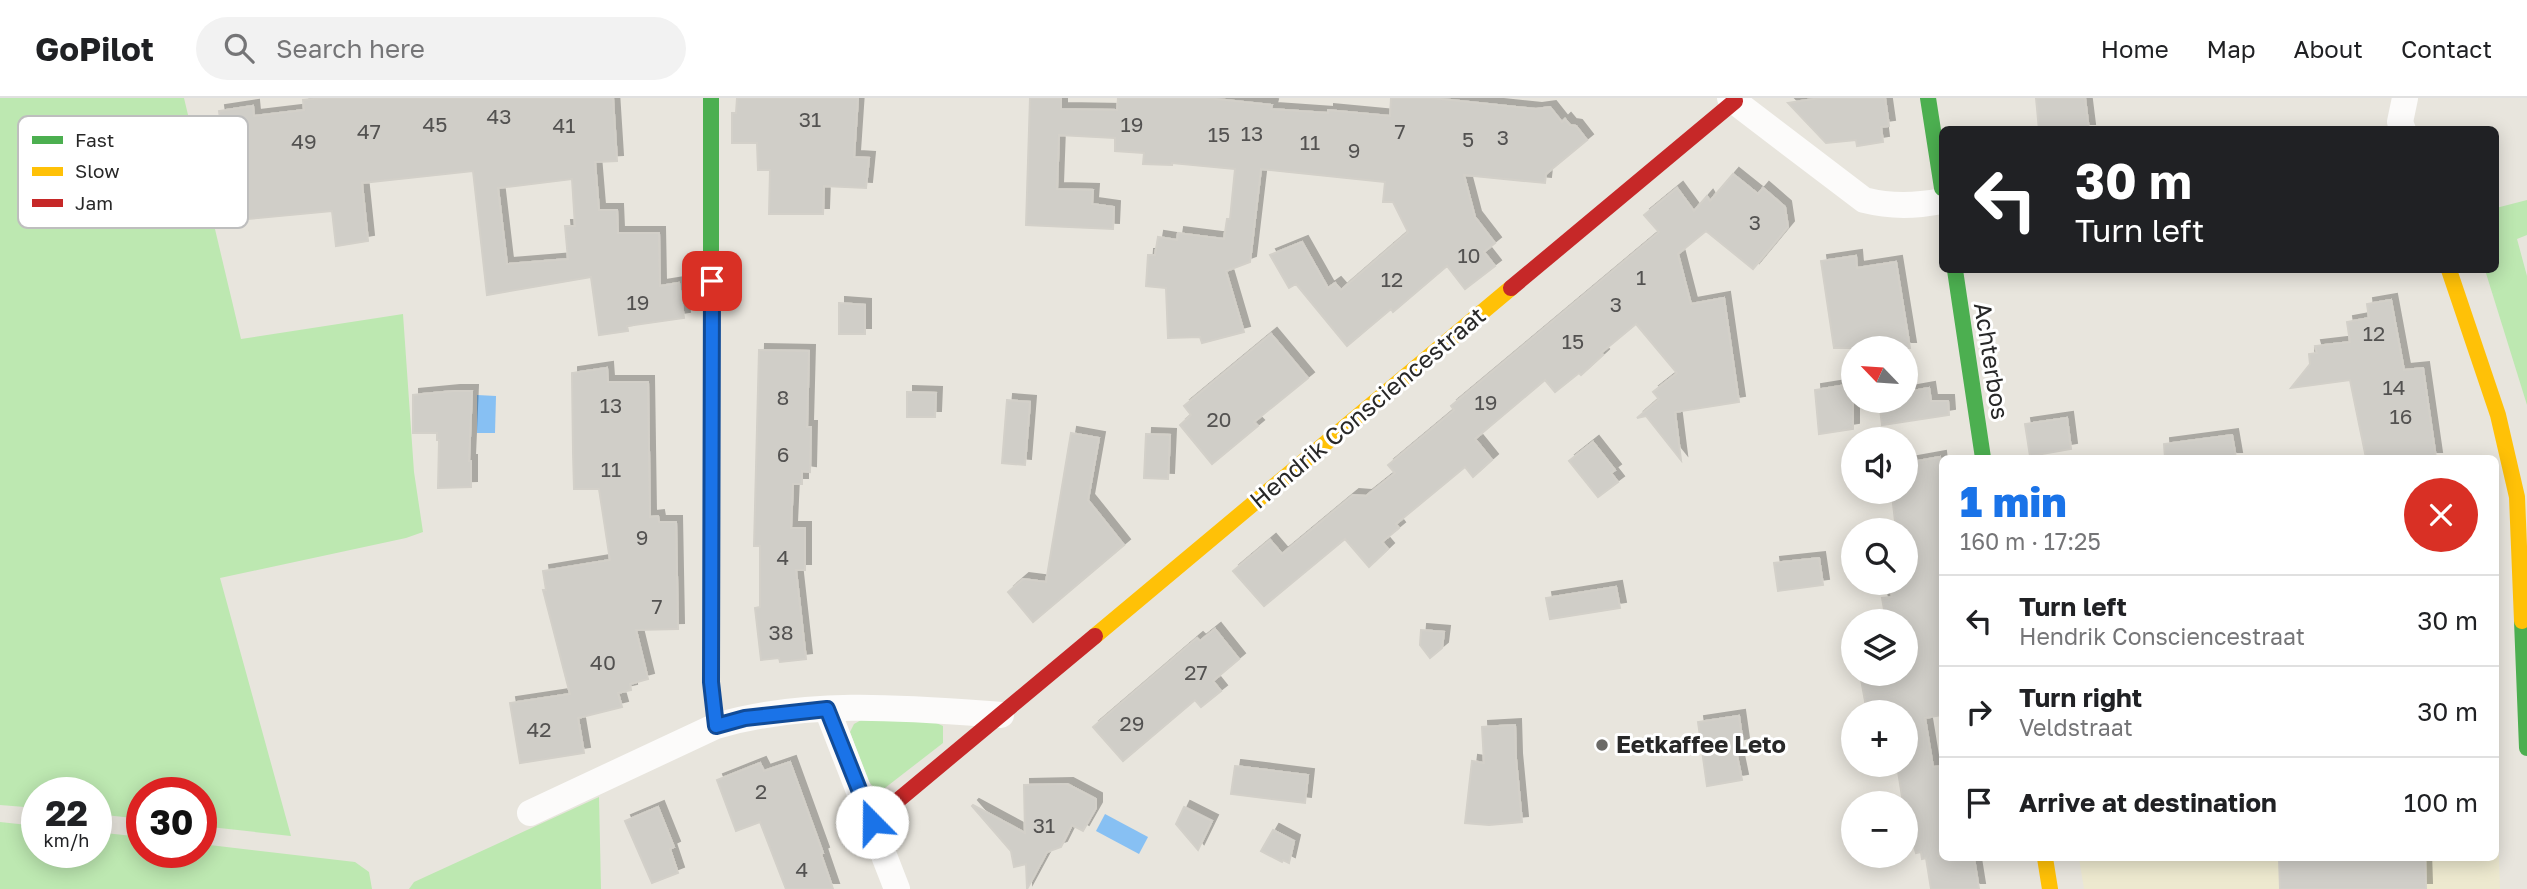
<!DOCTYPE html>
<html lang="en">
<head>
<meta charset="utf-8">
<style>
  body { margin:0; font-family:"Golos Text",sans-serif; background:#f2f2f2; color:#202124; height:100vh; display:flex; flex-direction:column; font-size:26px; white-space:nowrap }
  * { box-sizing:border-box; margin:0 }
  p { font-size:23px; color:#757577 }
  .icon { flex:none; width:38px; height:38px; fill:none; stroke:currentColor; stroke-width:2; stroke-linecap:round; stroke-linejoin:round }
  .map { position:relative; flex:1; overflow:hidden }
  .sheet { position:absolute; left:1939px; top:357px; width:560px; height:406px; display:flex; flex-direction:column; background:#fff; border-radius:10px; box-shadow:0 4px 18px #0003 }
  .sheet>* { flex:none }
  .guide { position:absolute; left:1939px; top:28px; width:560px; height:147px; border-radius:10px; box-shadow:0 4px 18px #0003; background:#202124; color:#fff; overflow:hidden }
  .needle { width:46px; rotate:295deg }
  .tools { position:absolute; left:1841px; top:238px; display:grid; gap:14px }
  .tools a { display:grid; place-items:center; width:77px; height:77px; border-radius:50%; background:#fff; box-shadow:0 4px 18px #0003; font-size:35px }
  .speed { position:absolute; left:21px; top:679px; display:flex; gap:14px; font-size:35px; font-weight:700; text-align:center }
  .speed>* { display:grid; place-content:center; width:91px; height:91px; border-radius:50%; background:#fff; box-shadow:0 4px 18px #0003; line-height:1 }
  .speed small { font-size:18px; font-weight:400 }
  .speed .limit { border:10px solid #d22; background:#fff; color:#111 }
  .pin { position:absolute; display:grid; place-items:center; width:60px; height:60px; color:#fff; margin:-30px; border-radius:14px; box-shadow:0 4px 10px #0006 }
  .me { position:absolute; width:77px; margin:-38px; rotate:338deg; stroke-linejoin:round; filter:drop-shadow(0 0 5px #0008) }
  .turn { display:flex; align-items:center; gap:24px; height:147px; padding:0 21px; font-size:32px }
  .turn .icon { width:91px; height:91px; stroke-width:2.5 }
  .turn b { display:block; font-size:49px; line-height:60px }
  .round { display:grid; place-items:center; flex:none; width:74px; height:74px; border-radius:37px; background:#f2f2f2 }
  .overview { display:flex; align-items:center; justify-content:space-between; height:119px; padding:0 21px }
  h1 { font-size:42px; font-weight:800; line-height:52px; color:#1a73e8 }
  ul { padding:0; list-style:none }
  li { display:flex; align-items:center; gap:21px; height:91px; padding:0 21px; border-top:2px solid #e0e0e0 }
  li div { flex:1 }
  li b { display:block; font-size:26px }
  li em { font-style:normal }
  header { display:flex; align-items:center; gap:42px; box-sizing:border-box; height:98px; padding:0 35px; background:#fff; border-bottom:2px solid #e0e0e0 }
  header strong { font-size:33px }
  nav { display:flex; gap:38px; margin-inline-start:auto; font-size:24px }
  .search { width:490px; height:63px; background:#f2f2f2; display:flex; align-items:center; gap:18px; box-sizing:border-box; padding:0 24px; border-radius:38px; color:#757577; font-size:26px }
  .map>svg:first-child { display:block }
</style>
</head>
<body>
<header>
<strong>GoPilot</strong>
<div class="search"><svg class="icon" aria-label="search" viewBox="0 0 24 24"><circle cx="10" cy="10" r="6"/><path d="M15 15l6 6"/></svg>Search here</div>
<nav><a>Home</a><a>Map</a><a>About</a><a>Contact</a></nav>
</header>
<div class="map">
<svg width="2527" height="791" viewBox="0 0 2527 791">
  <defs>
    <filter id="shadow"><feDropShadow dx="6" dy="-6" stdDeviation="0" flood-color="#0004"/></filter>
  </defs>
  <rect width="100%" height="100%" fill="#e8e5dd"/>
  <path fill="#ede9cf" d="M2496 676 2500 791H2084L2079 760H2496Z"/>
  <g fill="#bde8b1">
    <path d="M0 0H184L241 241 403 216 414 374 423 434 406 440 220 480 291 738 201 728V695H142V721L96 716V695H37V710L0 707Z"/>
    <path d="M2527 102V137L2517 141 2527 178V307L2485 172H2496V110Z"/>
    <path d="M863 621 934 624 943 628V645L881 693 873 689 868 682 850 634 854 626Z"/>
    <path d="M599 699 601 791H409L414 784Z"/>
    <path d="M0 724 37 728V754H96V734L142 739V754H201V746L355 764 369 774 372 791H0Z"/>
  </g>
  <g fill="#87c0f3">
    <path d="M477 297 496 298 495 335H477Z"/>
    <path d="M1105 716 1148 739 1139 756 1096 733Z"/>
  </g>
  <g fill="#d0cec8" stroke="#d3d0c9" stroke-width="2" fill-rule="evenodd" filter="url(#shadow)">
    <path d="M322 0H613L617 63 595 64 599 112H617L618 135H659L660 188 679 185 684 220 627 228 628 233 599 237 591 179 487 197 473 73 362 85 368 143 336 148 332 113 248 121 238 76 218 79 208 36 222 34 219 13 253 8 254 18 304 12 303 2ZM572 81 575 128H565L568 161 507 166 498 90Z"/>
    <path d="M737 0H858L854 59 869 60 866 90 824 88 823 116H769L770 72H758L757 45H732V15H736Z"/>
    <path d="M1030 0H1061V11L1117 12 1118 0H1207L1272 7 1271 11 1328 15V12L1390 18 1391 0H1432L1536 11 1550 9 1562 24 1565 21 1570 27 1576 28 1587 42 1546 76 1545 85 1464 77 1475 119 1495 145 1484 154 1495 168 1465 191 1447 168 1393 214 1391 211 1347 248 1296 186 1289 190 1270 157 1302 144 1328 190 1335 185 1341 192 1408 134 1393 104H1383L1385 84 1261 71 1250 164 1226 173 1244 234 1202 245 1200 239 1168 240 1166 190 1146 188 1148 157H1155L1158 139 1177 142 1178 135 1224 141 1227 121H1230L1235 71 1172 65V67L1143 66 1144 55 1115 53V40L1059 37 1057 91 1093 92 1092 106 1114 109 1113 131 1026 127Z"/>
    <path d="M1820 0H1885L1889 28 1881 29 1883 44 1857 48 1856 42 1826 45 1788 5Z"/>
    <path d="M2036 0H2085L2089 32H2039Z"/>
    <path d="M1733 76 1758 96 1763 90 1785 109 1788 129 1753 171 1706 133 1678 156 1691 206 1724 200 1739 304 1675 314 1681 362 1646 318 1637 320 1659 301 1653 294 1677 275 1636 226 1601 255 1603 257 1581 277 1579 275 1555 294 1545 282 1475 341 1492 362 1473 379 1465 369 1396 426 1399 430 1382 444 1388 451 1369 469 1345 441 1264 508 1233 473 1270 442 1282 456 1353 397 1366 398 1395 375 1388 367 1454 312 1451 308 1659 134 1644 117 1677 90 1694 113 1707 98 1710 103Z"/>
    <path d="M1856 158 1857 170 1896 164 1910 250H1834L1821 163Z"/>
    <path d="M2391 202 2404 272 2423 270 2436 360H2366L2350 282 2291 290 2310 266 2309 256 2317 255 2315 248 2350 244 2347 224 2369 220 2367 206Z"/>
    <path d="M839 205 865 207V236H839Z"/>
    <path d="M1271 236 1308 280 1254 324 1258 328 1212 366 1180 327 1191 317 1184 308Z"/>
    <path d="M759 252 809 253 807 329H811L810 374 802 373V386H793L791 430H805V472H796L806 561 780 564 779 560 761 562 755 510 760 509V448H754Z"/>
    <path d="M607 270 608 284H648L650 419 658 418 659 424H676L678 531 636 532 648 581 630 586 631 592 618 595 622 609 578 620 584 655 520 665 510 605 570 596 543 492H546L543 473 610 462 599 391H574L573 354 572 275Z"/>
    <path d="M1853 286V331L1819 336 1815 292Z"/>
    <path d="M1929 290 1931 303H1948L1949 317 1882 327 1879 303H1906V294Z"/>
    <path d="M454 293H472L469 363H471V389L438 390 439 342H437V335H413V297Z"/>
    <path d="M907 294 936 295 935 319H907Z"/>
    <path d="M1007 302 1030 304 1025 367 1002 365Z"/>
    <path d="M2067 320 2071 351 2030 358 2025 326Z"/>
    <path d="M1071 335 1099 340 1088 402 1124 447 1033 524 1008 494 1023 481 1046 484Z"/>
    <path d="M1146 336 1170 337 1168 381 1144 380Z"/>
    <path d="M2232 337 2236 360H2165L2164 346Z"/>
    <path d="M1593 344 1615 372 1611 375 1618 384 1598 399 1569 363Z"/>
    <path d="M1940 359 1942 376V617L1925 620 1933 669 1942 668V757L1937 758 1974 760 1979 791H1931L1926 760 1922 761 1921 754 1916 755 1914 748 1906 750V705H1903L1897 667H1906V614H1867L1860 576H1906V523H1886L1882 500 1892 499 1890 485H1906V432H1896L1892 397 1906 395V365Z"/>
    <path d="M1819 460 1823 487 1778 493 1774 465Z"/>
    <path d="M1616 489 1620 510 1550 521 1546 500Z"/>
    <path d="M1215 531 1239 561 1213 583 1221 593 1201 609 1195 602 1123 663 1093 629 1197 540 1200 543Z"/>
    <path d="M1421 532 1444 534 1442 550 1430 560 1420 547Z"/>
    <path d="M1739 618 1743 646 1735 648 1742 682 1707 688 1698 624Z"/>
    <path d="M1515 627 1516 661 1522 724 1489 727 1465 725 1472 663 1484 665 1482 629Z"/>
    <path d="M790 664 823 755 821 756 833 791H786L760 724 736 733 717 682 760 665 764 673Z"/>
    <path d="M1235 668 1308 677 1305 705 1231 696Z"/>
    <path d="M1067 686 1096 701V710L1083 733 1072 727 1061 749 1047 754 1027 791 1026 766 1014 769 1011 753 972 708 973 707 1025 735 1024 687Z"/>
    <path d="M658 709 674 749 670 751 678 775 652 785 625 723Z"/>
    <path d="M1184 709 1212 723 1198 752 1176 726Z"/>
    <path d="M1273 732 1294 743 1289 765 1283 762 1282 764 1261 753Z"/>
    <path d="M2279 760H2425L2426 791H2280Z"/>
  </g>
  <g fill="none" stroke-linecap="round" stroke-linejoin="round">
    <g stroke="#fcfbfa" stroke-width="26">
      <path d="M1730 0 1864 102C1892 109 1915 108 1942 103"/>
      <path d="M2403 32 2400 24 2405 0"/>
      <path d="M827 611 897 791"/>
      <path d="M530 715 716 628C808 601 907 610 1001 617"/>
    </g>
    <g stroke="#4caf50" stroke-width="16">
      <path d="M711 0V410"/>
      <path d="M1928 0 1942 90"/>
      <path d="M1955 172 1983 360"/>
      <path d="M2522 523 2527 650"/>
    </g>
    <g stroke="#ffc107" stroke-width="16">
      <path d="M2449 172 2498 317 2517 399 2522 523"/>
      <path d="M1095 538 1511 190"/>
      <path d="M2045 760 2050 791"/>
    </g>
    <g stroke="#c62828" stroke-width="16">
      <path d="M1511 190 1735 3"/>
      <path d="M711 410V584L716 628"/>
      <path d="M872 724 1095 538"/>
    </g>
  </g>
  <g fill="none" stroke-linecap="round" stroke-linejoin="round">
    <g stroke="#114b97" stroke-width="18">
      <path id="route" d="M712 183 711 584 716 628 745 620 827 611 872 724"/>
    </g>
    <use href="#route" stroke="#1a73e8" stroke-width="12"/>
  </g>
  <circle fill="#6b6a67" stroke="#fff" stroke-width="2.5" cx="1602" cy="647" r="7"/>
  <g text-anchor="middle" stroke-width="6" stroke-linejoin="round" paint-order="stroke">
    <g font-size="21" fill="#535251">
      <text x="499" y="26">43</text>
      <text x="810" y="29">31</text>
      <text x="435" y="34">45</text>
      <text x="1132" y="34">19</text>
      <text x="564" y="35">41</text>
      <text x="369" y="41">47</text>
      <text x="1400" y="41">7</text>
      <text x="1252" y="43">13</text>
      <text x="1219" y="44">15</text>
      <text x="1503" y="47">3</text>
      <text x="1468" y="49">5</text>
      <text x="304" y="51">49</text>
      <text x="1310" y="52">11</text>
      <text x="1354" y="60">9</text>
      <text x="1755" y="132">3</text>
      <text x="1469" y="165">10</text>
      <text x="1641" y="187">1</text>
      <text x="1392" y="189">12</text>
      <text x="638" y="212">19</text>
      <text x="1616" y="214">3</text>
      <text x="2374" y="243">12</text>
      <text x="1573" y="251">15</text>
      <text x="2394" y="297">14</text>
      <text x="783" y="307">8</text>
      <text x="1486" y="312">19</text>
      <text x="611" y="315">13</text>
      <text x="2401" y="326">16</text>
      <text x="1219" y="329">20</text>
      <text x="783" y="364">6</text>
      <text x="611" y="379">11</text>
      <text x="642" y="447">9</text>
      <text x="783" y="467">4</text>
      <text x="657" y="516">7</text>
      <text x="781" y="542">38</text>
      <text x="603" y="572">40</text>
      <text x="1196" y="582">27</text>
      <text x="1132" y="633">29</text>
      <text x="539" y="639">42</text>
      <text x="761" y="701">2</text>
      <text x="1044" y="735">31</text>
      <text x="802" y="779">4</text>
    </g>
    <g font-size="24" fill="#282828" stroke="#fff">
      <text transform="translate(1991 263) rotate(81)" y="8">Achterbos</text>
      <text transform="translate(1368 310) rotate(-40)" y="8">Hendrik Consciencestraat</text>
    </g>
    <g font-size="24" font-weight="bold" fill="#282828" stroke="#fff" text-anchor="start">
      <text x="1616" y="655">Eetkaffee Leto</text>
    </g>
  </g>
  <rect x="18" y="18" width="230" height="112" rx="10" fill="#fff" stroke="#bebebe" stroke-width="2"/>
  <rect x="32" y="38" width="31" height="8" fill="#4caf50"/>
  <rect x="32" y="69" width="31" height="9" fill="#ffc107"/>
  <rect x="32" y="101" width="31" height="8" fill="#c62828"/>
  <g font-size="19" fill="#282828">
    <text x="75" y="49">Fast</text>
    <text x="75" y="80">Slow</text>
    <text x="75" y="112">Jam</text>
  </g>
</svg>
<div class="tools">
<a><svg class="needle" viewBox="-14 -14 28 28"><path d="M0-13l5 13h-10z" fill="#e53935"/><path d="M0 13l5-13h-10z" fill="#757577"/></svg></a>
<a><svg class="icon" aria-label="sound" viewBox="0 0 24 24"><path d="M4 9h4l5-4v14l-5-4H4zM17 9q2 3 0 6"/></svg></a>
<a><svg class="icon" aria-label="search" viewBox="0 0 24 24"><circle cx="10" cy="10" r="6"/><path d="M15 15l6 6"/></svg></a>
<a><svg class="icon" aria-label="layers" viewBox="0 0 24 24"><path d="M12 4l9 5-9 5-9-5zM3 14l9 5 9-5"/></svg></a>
<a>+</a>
<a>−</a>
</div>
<div class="speed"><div>22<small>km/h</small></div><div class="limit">30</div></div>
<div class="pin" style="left:712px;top:183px;background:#d93025"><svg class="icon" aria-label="arrive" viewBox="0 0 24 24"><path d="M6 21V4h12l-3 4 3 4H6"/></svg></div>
<svg class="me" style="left:872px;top:724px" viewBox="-20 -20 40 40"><circle r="19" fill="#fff"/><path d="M0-13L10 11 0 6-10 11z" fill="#1a73e8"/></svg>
<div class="guide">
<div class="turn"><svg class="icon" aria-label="left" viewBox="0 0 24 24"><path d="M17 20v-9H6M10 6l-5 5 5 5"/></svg><div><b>30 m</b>Turn left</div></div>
</div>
<section class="sheet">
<div class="overview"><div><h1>1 min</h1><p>160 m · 17:25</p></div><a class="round" style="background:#d93025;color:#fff"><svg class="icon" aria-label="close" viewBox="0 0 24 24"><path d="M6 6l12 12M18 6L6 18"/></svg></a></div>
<ul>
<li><svg class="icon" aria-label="left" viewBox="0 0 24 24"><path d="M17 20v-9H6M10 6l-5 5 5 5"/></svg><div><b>Turn left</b><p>Hendrik Consciencestraat</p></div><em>30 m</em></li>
<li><svg class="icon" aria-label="right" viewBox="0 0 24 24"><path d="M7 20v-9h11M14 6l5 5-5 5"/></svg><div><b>Turn right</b><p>Veldstraat</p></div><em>30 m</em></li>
<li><svg class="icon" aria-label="arrive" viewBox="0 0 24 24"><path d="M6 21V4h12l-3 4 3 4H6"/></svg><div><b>Arrive at destination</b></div><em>100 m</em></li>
</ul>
</section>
</div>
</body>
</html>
